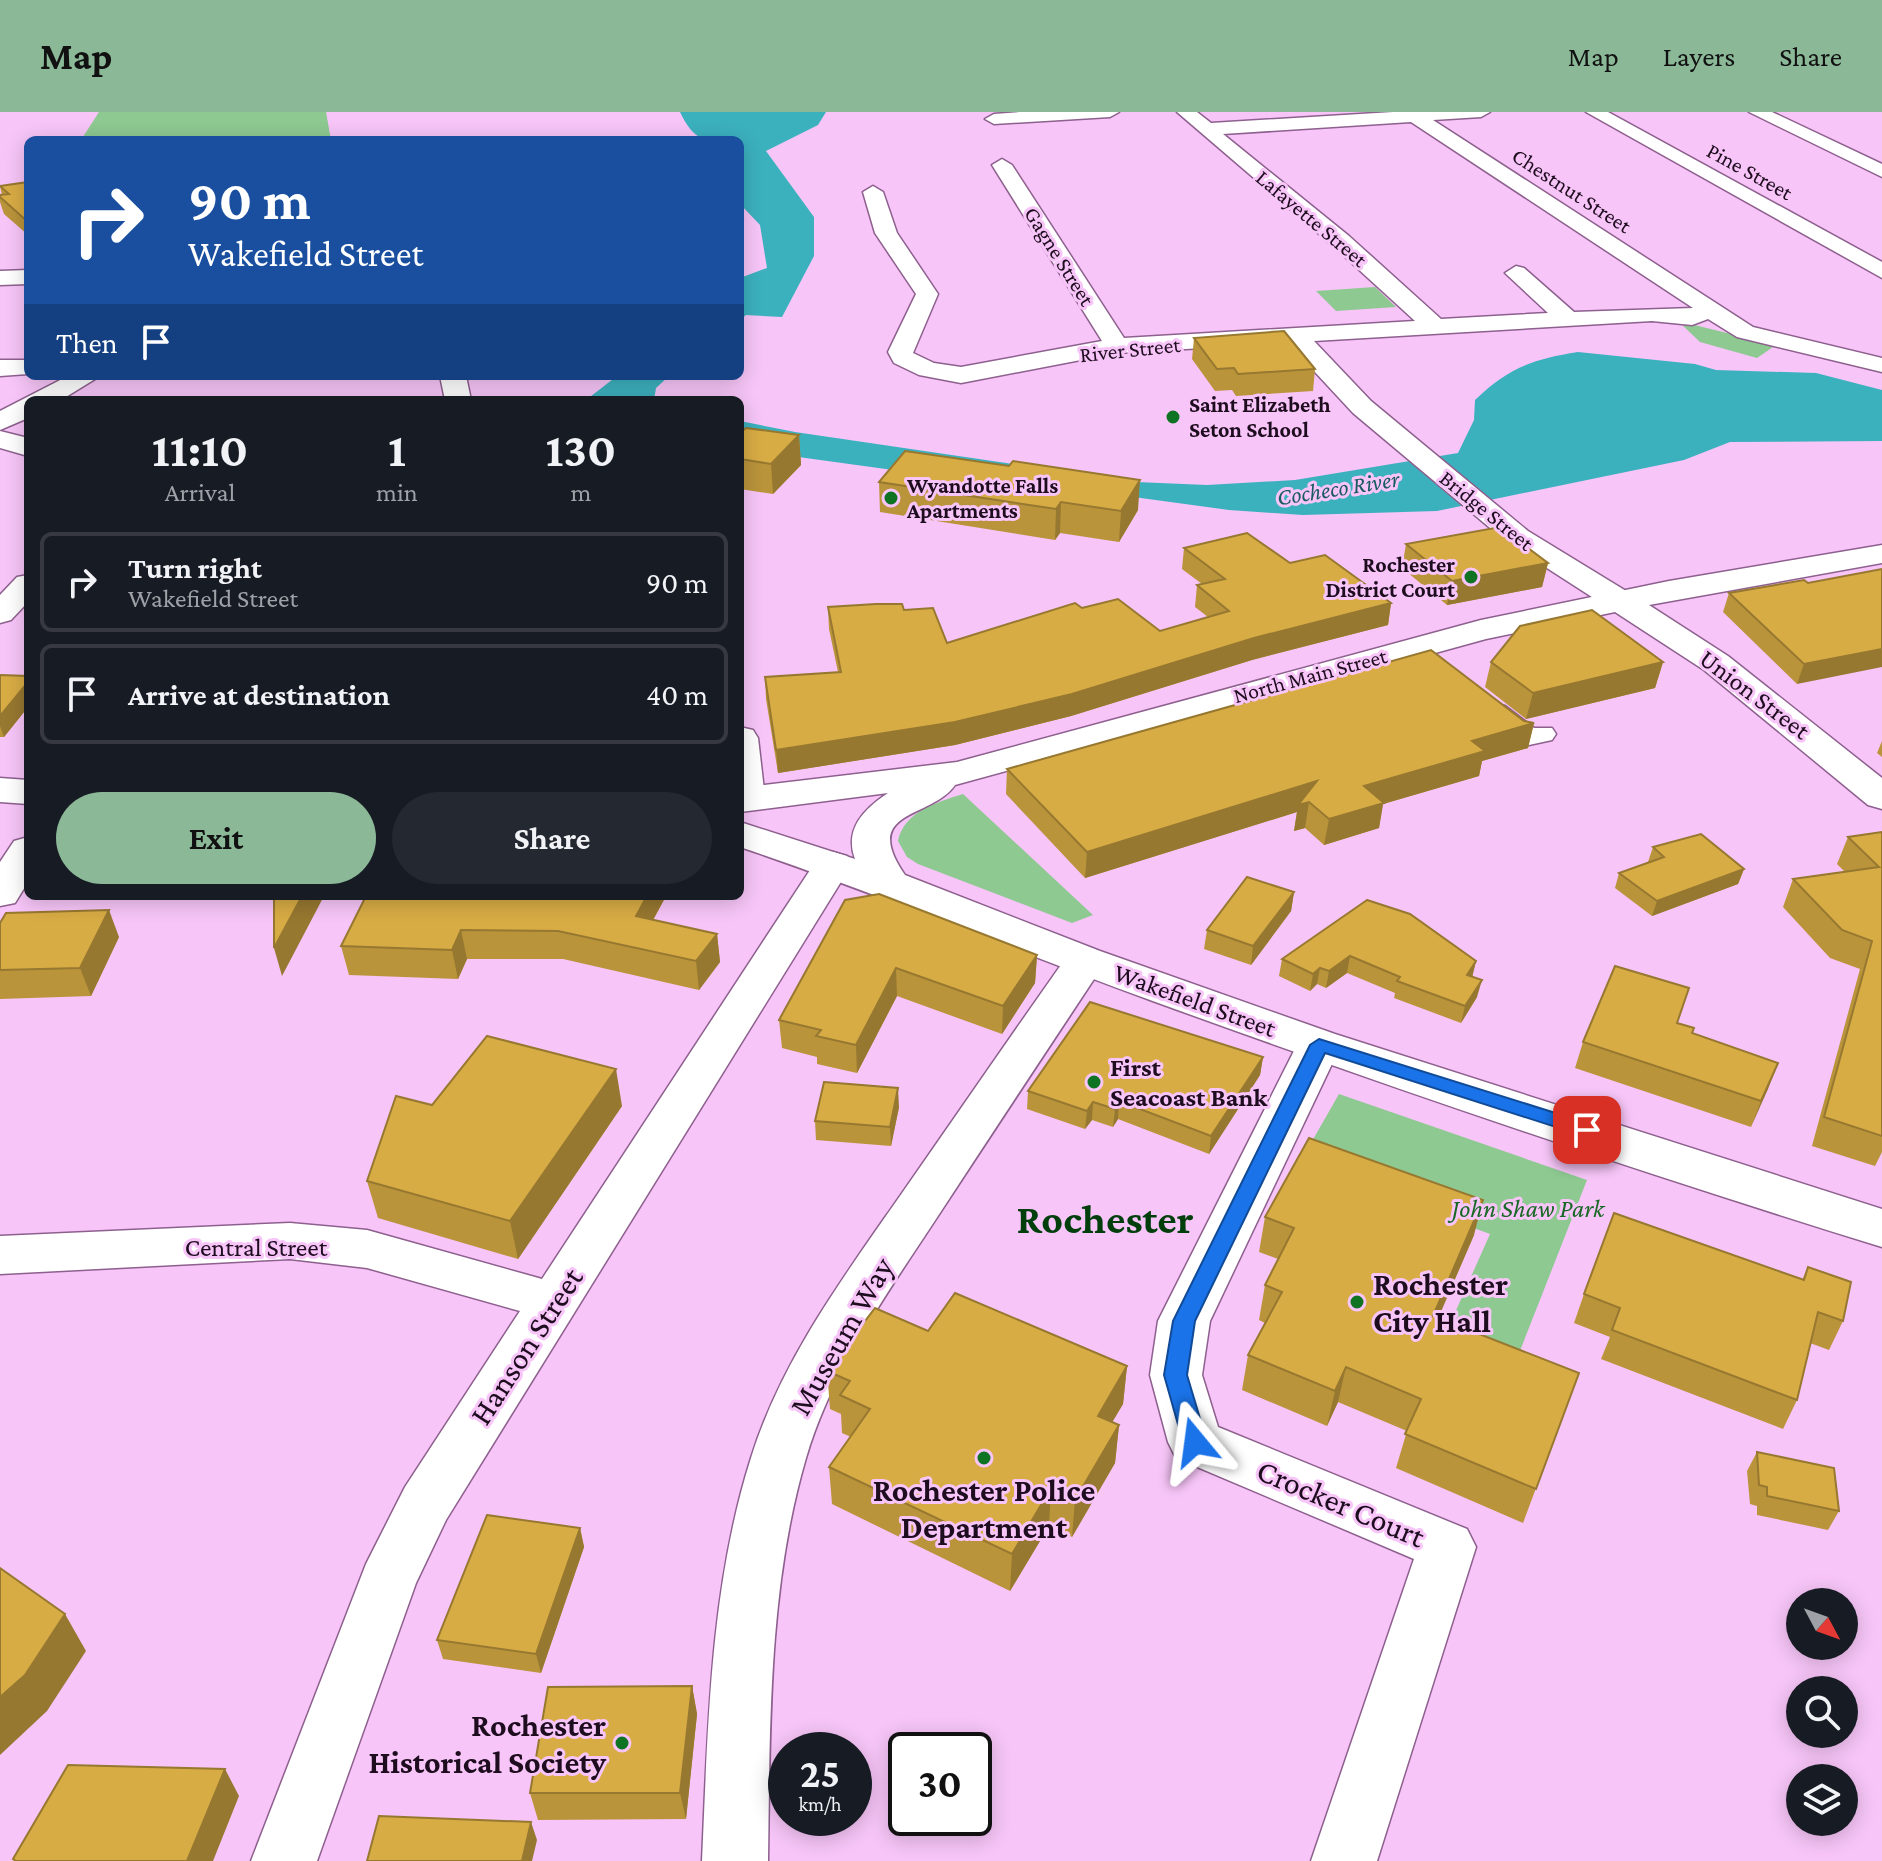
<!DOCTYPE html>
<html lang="en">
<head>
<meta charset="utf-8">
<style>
  body { margin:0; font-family:"Crimson Pro",serif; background:#242831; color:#f1f3f6; height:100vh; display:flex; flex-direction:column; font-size:30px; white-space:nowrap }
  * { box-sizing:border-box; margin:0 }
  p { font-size:26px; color:#9ea1a6 }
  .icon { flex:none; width:44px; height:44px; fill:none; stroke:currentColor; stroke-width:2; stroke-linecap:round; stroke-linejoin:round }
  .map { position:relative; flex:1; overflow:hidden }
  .side { position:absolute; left:24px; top:284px; width:720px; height:504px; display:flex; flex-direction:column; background:#171b24; border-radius:12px; box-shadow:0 4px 20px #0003 }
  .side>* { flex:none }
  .top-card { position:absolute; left:24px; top:24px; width:720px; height:244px; border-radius:12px; box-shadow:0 4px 20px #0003; background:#1a4fa0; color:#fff; overflow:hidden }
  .needle { width:52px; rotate:131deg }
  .controls { position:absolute; left:1786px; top:1476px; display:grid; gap:16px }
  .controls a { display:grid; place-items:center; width:72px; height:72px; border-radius:50%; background:#171b24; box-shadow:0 4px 20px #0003; font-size:40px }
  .speed { position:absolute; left:768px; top:1620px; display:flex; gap:16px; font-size:40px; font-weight:700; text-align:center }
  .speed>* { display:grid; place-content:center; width:104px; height:104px; border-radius:50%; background:#171b24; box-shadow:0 4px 20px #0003; line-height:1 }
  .speed small { font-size:20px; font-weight:400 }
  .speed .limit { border:4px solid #111; border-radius:12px; background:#fff; color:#111 }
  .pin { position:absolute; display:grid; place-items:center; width:68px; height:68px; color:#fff; margin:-34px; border-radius:16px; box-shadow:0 4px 12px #0006 }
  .me { position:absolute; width:88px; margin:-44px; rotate:344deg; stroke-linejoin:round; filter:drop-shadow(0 0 6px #0008) }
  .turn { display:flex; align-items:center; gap:28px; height:168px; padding:0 32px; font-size:36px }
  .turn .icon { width:104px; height:104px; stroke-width:2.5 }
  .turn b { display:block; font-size:56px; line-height:68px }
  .then { display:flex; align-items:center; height:76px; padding:0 32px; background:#0003; gap:16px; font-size:30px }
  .eta { display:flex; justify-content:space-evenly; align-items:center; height:136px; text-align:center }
  .eta b { font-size:48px; font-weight:700; line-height:56px }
  .primary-button { display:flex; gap:16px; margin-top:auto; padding:16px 32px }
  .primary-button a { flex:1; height:92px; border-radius:48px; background:#8bb998; color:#111; font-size:32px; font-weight:700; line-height:92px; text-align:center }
  .primary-button a+a { background:#242831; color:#f1f3f6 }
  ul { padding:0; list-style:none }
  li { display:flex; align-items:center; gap:24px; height:100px; margin:0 16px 12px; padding:0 16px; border:4px solid #363941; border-radius:12px }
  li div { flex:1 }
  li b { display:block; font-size:30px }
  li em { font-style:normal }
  header { display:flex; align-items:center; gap:48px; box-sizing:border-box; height:112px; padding:0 40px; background:#8bb998; color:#111 }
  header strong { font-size:38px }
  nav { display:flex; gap:44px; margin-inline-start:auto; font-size:28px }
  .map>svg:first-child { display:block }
</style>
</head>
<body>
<header>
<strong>Map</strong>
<nav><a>Map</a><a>Layers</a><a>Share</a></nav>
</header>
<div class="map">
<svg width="1882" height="1749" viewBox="0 0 1882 1749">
  <rect width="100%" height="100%" fill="#f7c5f8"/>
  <g fill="#8ec991">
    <path d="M99 0H326L331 28H81Z"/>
    <path d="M1375 175 1396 195 1336 199 1316 179Z"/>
    <path d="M1678 209 1776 233 1757 246 1700 230Z"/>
    <path d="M963 682 1093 803 1072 811 918 752 907 745 898 729C904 699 938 690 963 682Z"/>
    <path d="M1339 982 1587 1068 1516 1249 1446 1221 1490 1122 1299 1052Z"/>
  </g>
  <g fill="#3cb1be">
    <path d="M680 0H826L818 13 766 39 814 105V144L782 205 746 203 740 208V166L767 156 760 113 740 92V28C706 28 696 33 680 0Z"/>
    <path d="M1578 240 1695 252 1716 258 1816 261 1882 278V329L1730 330 1684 348 1437 399 1303 403 1229 398 958 361 922 362 740 337V309L795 320 1136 370 1207 373 1295 368 1458 341 1474 308 1475 288C1508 256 1533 247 1578 240Z"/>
    <path d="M617 264H669L656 276 654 288H586Z"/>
  </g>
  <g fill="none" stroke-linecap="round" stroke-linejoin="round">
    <g stroke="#8d608e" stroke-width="3">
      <path id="pedestrian" d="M1496 592 1505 594 1534 616H1552L1556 622 1552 628 1529 633 1520 631 1483 600Z"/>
    </g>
    <g stroke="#8d608e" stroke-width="3">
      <g id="minor">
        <path d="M1020 0H1119L1110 5 994 12 985 7 994 2Z"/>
        <path d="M1177 0H1197L1211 11 1393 0H1490L1481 5 1433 8 1753 215 1882 246V260L1737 225 1708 207 1692 213 1652 209 1314 229 1371 289 1528 419 1631 482 1636 489 1631 496H1609L1508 431 1353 301 1288 231 1117 241 961 271 919 263 894 251 888 240 916 182 875 121 863 80 873 74 883 80 897 121 938 182 913 241 934 251 961 255 1102 229 992 53 1002 47 1012 53 1124 226 1415 209 1333 134ZM1411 10 1693 196 1574 200 1524 156 1516 154 1505 161 1548 201 1441 207 1349 124 1223 22Z"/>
        <path d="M1586 0H1608L1882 150V166Z"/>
        <path d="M1749 0H1772L1882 52V65Z"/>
        <path d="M28 158V172L0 173V159Z"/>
        <path d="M0 248H28V262L0 264Z"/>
        <path d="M68 264H100L61 288H28V306L0 318V299Z"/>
        <path d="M440 264H466L471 288H445Z"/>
        <path d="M28 463V490L11 508 0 511V483L17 465Z"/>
        <path d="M833 740 847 744 852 752 446 1408 416 1471 317 1749H251L366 1452 405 1375 520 1199 367 1156 290 1147 0 1162V1124L290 1111 367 1118 542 1167 814 752 819 744Z"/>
        <path d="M1085 836 1100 840 1106 849C1049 935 992 1021 936 1107 886 1183 832 1258 806 1346 768 1475 770 1616 768 1749H702C708 1615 710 1475 751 1346 781 1249 843 1166 900 1084 957 1002 1013 921 1070 840Z"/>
        <path d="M1319 918 1334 923 1341 933 1210 1209 1202 1263 1218 1315 1467 1417 1476 1435 1377 1749H1311L1414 1447 1176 1346 1168 1330 1150 1263 1158 1209 1297 933 1304 923Z"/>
      </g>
    </g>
    <g stroke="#8d608e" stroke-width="3">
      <g id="tertiary">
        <path d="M0 319 28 326V344L0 336Z"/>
        <path d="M740 615 753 618 758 626 765 687 760 695 740 697Z"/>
        <path d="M28 725V770L15 791 0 794V750L14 729Z"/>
      </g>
    </g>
    <g stroke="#8d608e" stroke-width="3">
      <g id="secondary">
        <path d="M1882 433V451L1649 493 1728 544 1882 666V697L1868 693 1704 558 1615 500 1486 527 955 673C932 707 859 697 905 763L1100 839 1335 922 1882 1097V1135C1636 1059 1392 976 1150 888 1013 838 879 782 740 735V710L855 747C844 717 864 697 888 681L740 700V676L957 650 1481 508 1669 469Z"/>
        <path d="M0 666 28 668V692L0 690Z"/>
      </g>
    </g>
    <use href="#pedestrian" fill="#fff" fill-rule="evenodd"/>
    <use href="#minor" fill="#fff" fill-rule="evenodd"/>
    <use href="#tertiary" fill="#fff" fill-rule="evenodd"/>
    <use href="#secondary" fill="#fff" fill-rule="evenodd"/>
  </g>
  <g fill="#ba943b">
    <path d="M28 70V123L4 102 0 90V83H2L0 74Z"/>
    <path d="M1194 226 1315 257 1313 279 1236 284 1232 278 1215 279 1192 247Z"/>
    <path d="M740 321 799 323 801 353 773 382 740 377Z"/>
    <path d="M879 370 1138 398 1119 430 1060 421 1055 428 880 400Z"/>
    <path d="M1406 432 1548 451 1542 475 1447 493 1402 456Z"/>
    <path d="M1184 436 1290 451 1391 491 1388 513 1252 548 1071 604 955 633 778 661 766 587 765 565 838 560 829 517 828 495 904 498 947 531 1082 496 1160 519 1208 505 1195 495 1197 473 1202 472 1182 457Z"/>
    <path d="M1882 457 1797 572 1723 500 1729 481 1808 471Z"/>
    <path d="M1491 550H1663L1655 576 1526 607 1485 575Z"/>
    <path d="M0 563 28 564V595L4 625H0Z"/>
    <path d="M1524 609 1534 611 1528 636 1482 649 1479 664 1383 692 1379 716 1324 733 1305 716 1294 719 1297 700 1085 766 1006 682 1007 657Z"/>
    <path d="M1882 629V645L1877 641Z"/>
    <path d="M1882 720V1040L1875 1054 1812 1034 1860 857 1830 846 1783 795 1793 767 1845 760 1837 752 1848 725Z"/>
    <path d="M1653 735 1744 757 1738 772 1652 804 1615 776 1619 761 1648 750Z"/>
    <path d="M1294 780 1291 799 1251 853 1204 837 1207 818Z"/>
    <path d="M666 784 653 808 717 822 720 850 699 878 563 847H467L458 867 349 863 341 834Z"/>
    <path d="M845 788 1037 843 1035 871 1002 922 897 884 857 961 817 952V945L782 936 779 908Z"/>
    <path d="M1367 788 1476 849 1472 865 1477 885 1461 911 1394 886 1395 881 1347 861 1326 876 1317 872 1310 879 1279 864 1282 847Z"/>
    <path d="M0 811 119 825 91 884 0 887Z"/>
    <path d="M1677 911 1692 921 1778 951 1751 1015 1575 956 1583 930Z"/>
    <path d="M1263 945 1260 963 1209 1042 1118 1007 1113 1015 1092 1008 1085 1017 1027 997 1028 979Z"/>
    <path d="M432 993 622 994 518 1147 378 1106 367 1069Z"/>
    <path d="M899 995 891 1034 816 1028 815 1009Z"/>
    <path d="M1265 1105 1474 1123 1438 1206 1566 1296 1523 1411 1396 1356 1407 1319 1338 1290 1327 1314 1242 1278 1248 1243 1265 1211 1259 1208 1265 1173 1278 1147 1259 1140Z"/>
    <path d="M1808 1155 1843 1209 1829 1238 1810 1231 1797 1288 1783 1317 1601 1247 1610 1225 1574 1211 1584 1182 1802 1168Z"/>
    <path d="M928 1219 1127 1254 1123 1292 1112 1310 1119 1313 1115 1351 1072 1425 1049 1414 1010 1479 832 1392 829 1355 851 1325 842 1321 841 1302 830 1297 827 1259Z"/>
    <path d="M1757 1340 1839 1399 1828 1418 1757 1403V1394L1750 1392 1747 1359Z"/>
    <path d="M580 1416 584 1435 541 1561 443 1547 437 1528Z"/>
    <path d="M692 1574 697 1602 686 1707 538 1708 530 1681Z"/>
  </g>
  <g fill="#977830">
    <path d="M799 323 801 353 773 382 771 352Z"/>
    <path d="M1140 368 1138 398 1119 430 1121 399Z"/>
    <path d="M1061 390 1060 421 1055 428 1056 397Z"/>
    <path d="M1548 451 1542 475 1447 493 1452 469Z"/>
    <path d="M1391 491 1388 513 1252 548 1071 604 955 633 778 661 776 638 1254 526Z"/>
    <path d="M1882 537V555L1797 572 1804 552Z"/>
    <path d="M1663 550 1655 576 1526 607 1533 581Z"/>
    <path d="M28 570V595L4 625 0 614V604Z"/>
    <path d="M1534 611 1528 636 1482 649 1479 664 1383 692 1379 716 1324 733 1329 707 1364 674 1472 629Z"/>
    <path d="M1317 669 1309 690 1305 716 1294 719 1297 700 1085 766 1087 740Z"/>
    <path d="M1744 757 1738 772 1652 804 1657 789Z"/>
    <path d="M1294 780 1291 799 1251 853 1253 834Z"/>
    <path d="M302 784H324L282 864 274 836Z"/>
    <path d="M647 784H666L640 832 636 804Z"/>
    <path d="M109 798 119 825 91 884 80 856Z"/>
    <path d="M461 818 467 847 458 867 452 838Z"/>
    <path d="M717 822 720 850 699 878 696 849Z"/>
    <path d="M1037 843 1035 871 1002 922 1003 894Z"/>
    <path d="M1350 844 1347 861 1326 876 1329 859Z"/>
    <path d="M1476 849 1472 866 1467 863Z"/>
    <path d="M896 856 897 884 857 961 856 933Z"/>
    <path d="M1320 856 1317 872 1310 879 1313 862Z"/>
    <path d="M1482 868 1477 885 1461 911 1465 894Z"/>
    <path d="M1263 945 1260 963 1209 1042 1211 1024Z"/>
    <path d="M1778 951 1768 977 1751 1015 1761 989Z"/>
    <path d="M616 957 622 994 518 1147 510 1109Z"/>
    <path d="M898 976 899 995 891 1034 890 1015Z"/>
    <path d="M1119 989 1118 1007 1113 1015 1115 997Z"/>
    <path d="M1093 990 1092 1008 1085 1017 1087 999Z"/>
    <path d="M1483 1088 1474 1123 1424 1239 1433 1204Z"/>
    <path d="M1127 1254 1123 1292 1094 1341 1098 1304Z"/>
    <path d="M1346 1255 1338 1290 1327 1314 1335 1279Z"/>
    <path d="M1119 1313 1115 1351 1072 1425 1075 1388Z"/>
    <path d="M1051 1376 1049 1414 1010 1479 1012 1442Z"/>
    <path d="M580 1416 584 1435 541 1561 536 1542Z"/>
    <path d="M65 1502 86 1539 47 1599 0 1643V1585Z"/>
    <path d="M692 1574 697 1602 686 1707 680 1681Z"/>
    <path d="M225 1657 239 1684 213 1749H187Z"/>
    <path d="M531 1710 537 1728 532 1749H522Z"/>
  </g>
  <g fill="#d8ac45" stroke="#977830" stroke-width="2">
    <path d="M28 70V110L0 85V83L9 82 0 74Z"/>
    <path d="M1284 219 1315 257 1238 262 1234 256 1217 257 1194 226Z"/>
    <path d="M746 316 799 323 771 352 740 347V321Z"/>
    <path d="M905 339 1009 354 1013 349 1140 368 1121 399 1061 390 1056 397 879 370Z"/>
    <path d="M1500 415 1548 451 1452 469 1406 432Z"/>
    <path d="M1247 421 1290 451 1325 443 1391 491 1254 526 1072 582 955 610 776 638 765 565 841 560 828 495 876 492H902L904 498 933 496 947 531 1075 491 1082 496 1118 487 1160 519 1229 499 1197 473 1225 467 1184 436Z"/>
    <path d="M1882 457V537L1804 552 1729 481 1804 468 1808 471Z"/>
    <path d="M1592 498 1663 550 1533 581 1491 550 1520 514Z"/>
    <path d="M1431 538 1524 609 1534 611 1472 629 1485 639 1364 674 1384 691 1329 707 1309 690 1298 693 1317 669 1087 740 1007 657Z"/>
    <path d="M0 563 28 564V570L0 604Z"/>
    <path d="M1882 720V1024L1824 1005 1872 829 1842 818 1793 767 1879 755 1848 725Z"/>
    <path d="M1701 722 1744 757 1657 789 1619 761 1664 745 1653 735Z"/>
    <path d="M1247 765 1294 780 1253 834 1207 818Z"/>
    <path d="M879 782 1037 843 1003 894 896 856 856 933 816 924 821 918 779 908 845 788Z"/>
    <path d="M274 784H302L274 836Z"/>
    <path d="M366 784H647L636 804 717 822 696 849 558 819 461 818 452 838 341 834Z"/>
    <path d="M1367 788 1410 802 1476 849 1467 863 1482 868 1465 894 1397 869 1400 865 1350 844 1329 859 1320 856 1313 862 1282 847Z"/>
    <path d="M109 798 80 856 0 858V811L6 801Z"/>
    <path d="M1615 854 1689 876 1677 911 1694 916 1692 921 1778 951 1761 989 1583 930Z"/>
    <path d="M1090 890 1263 945 1211 1024 1119 989 1115 997 1093 990 1087 999 1028 979Z"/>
    <path d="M487 924 616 957 510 1109 367 1069 396 984 432 993Z"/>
    <path d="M824 970 898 976 890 1015 815 1009Z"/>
    <path d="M1309 1026 1483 1088 1433 1204 1579 1261 1536 1377 1405 1322 1421 1287 1346 1255 1335 1279 1248 1243 1282 1180 1265 1173 1294 1116 1265 1105Z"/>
    <path d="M1614 1101 1804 1168 1808 1155 1851 1170 1843 1209 1818 1200 1797 1288 1612 1218 1620 1196 1584 1182Z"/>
    <path d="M955 1181 1127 1254 1098 1304 1119 1313 1075 1388 1051 1376 1012 1442 829 1355 870 1297 840 1283 850 1269 827 1259 875 1196 928 1219Z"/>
    <path d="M1757 1340 1834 1356 1839 1399 1767 1384V1375L1759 1373Z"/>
    <path d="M487 1403 580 1416 536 1542 437 1528Z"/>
    <path d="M0 1456 65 1502 25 1563 0 1585Z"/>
    <path d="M692 1574 680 1681H530L548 1575Z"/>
    <path d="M68 1653 225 1657 187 1749H16L13 1747Z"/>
    <path d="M379 1704 531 1710 522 1749H367Z"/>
  </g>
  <path fill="#1a73e8" stroke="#114b97" stroke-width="2" d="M1319 927 1594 1013 1597 1018 1587 1025 1325 941 1195 1209 1187 1263 1207 1330 1204 1337 1195 1339 1187 1337 1183 1330 1164 1263 1173 1209 1310 933Z"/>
  <g fill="#0f7324" stroke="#f7c5f8" stroke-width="3">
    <circle cx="1173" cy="305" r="8"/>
    <circle cx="891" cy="386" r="8"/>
    <circle cx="1471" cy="465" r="8"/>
    <circle cx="1094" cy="970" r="8"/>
    <circle cx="1357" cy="1190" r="8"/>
    <circle cx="984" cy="1346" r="8"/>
    <circle cx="622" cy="1631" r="8"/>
  </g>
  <g text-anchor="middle" stroke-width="6" stroke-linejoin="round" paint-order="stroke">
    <g font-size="22" fill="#1e0c1f" stroke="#f7c5f8">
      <text transform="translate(1750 59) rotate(29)" y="8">Pine Street</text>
      <text transform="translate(1572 78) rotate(33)" y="8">Chestnut Street</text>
      <text transform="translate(1312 106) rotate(40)" y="8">Lafayette Street</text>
      <text transform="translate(1060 144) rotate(58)" y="8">Gagne Street</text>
      <text transform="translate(1130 237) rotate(-6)" y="8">River Street</text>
      <text transform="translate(1487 398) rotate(39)" y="8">Bridge Street</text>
      <text transform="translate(1310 563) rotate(-15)" y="8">North Main Street</text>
    </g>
    <g font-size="22" font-weight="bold" fill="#1e0c1f" stroke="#f7c5f8" text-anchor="start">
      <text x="1189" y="300">Saint Elizabeth<tspan x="1189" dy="25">Seton School</tspan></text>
      <text x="907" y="381">Wyandotte Falls<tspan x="907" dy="25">Apartments</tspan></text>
      <text x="1455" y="460" text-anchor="end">Rochester<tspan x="1455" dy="25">District Court</tspan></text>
    </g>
    <g font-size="24" font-style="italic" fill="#1a5a61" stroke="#f7c5f8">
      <text transform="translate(1338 376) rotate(-9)" y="8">Cocheco River</text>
    </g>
    <g font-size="26" fill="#1e0c1f" stroke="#f7c5f8">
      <text transform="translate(1755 582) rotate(37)" y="9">Union Street</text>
      <text transform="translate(1195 888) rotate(20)" y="9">Wakefield Street</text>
      <text x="256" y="1144">Central Street</text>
    </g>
    <g font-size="26" font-weight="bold" fill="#1e0c1f" stroke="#f7c5f8" text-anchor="start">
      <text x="1110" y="964">First<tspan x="1110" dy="30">Seacoast Bank</tspan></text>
    </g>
    <g font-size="26" font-style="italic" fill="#196926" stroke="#f7c5f8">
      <text x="1528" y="1105">John Shaw Park</text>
    </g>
    <g font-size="32" font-weight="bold" fill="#1e0c1f" stroke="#f7c5f8" text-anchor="start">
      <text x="1373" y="1183">Rochester<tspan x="1373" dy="37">City Hall</tspan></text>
      <text x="984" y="1389" text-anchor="middle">Rochester Police<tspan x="984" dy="37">Department</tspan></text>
      <text x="606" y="1624" text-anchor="end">Rochester<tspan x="606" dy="37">Historical Society</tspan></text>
    </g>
    <g font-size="32" fill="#1e0c1f" stroke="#f7c5f8">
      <text transform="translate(841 1224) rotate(-60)" y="11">Museum Way</text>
      <text transform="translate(526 1234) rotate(-57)" y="11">Hanson Street</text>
      <text transform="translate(1341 1391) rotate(23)" y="11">Crocker Court</text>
    </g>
    <g font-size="42" font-weight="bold" fill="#003f0c" stroke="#f7c5f8">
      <text x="1105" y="1121">Rochester</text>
    </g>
  </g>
</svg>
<div class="controls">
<a><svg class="needle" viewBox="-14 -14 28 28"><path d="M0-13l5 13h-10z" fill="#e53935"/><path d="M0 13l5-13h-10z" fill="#9ea1a6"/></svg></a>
<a><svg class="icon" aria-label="search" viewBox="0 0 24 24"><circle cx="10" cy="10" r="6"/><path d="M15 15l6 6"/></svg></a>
<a><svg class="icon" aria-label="layers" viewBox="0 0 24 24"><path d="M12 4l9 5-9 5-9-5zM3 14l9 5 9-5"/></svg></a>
</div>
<div class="speed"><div>25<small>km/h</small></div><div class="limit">30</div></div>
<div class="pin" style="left:1587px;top:1018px;background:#d93025"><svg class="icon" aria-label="arrive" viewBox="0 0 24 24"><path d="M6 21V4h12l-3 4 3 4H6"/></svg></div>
<svg class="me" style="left:1195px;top:1330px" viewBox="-20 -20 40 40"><path d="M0-17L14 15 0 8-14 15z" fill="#1a73e8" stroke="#fff" stroke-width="4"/></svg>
<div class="top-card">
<div class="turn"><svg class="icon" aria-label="right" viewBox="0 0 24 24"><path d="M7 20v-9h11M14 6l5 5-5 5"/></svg><div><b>90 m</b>Wakefield Street</div></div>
<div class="then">Then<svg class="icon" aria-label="arrive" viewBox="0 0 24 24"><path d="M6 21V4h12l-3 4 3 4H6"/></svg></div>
</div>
<section class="side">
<div class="eta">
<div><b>11:10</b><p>Arrival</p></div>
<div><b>1</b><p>min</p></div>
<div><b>130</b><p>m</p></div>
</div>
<ul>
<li><svg class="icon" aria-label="right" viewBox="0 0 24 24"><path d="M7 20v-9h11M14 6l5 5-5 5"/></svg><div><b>Turn right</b><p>Wakefield Street</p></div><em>90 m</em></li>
<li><svg class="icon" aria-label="arrive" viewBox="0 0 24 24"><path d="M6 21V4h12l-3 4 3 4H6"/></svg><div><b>Arrive at destination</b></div><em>40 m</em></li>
</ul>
<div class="primary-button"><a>Exit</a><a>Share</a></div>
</section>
</div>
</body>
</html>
